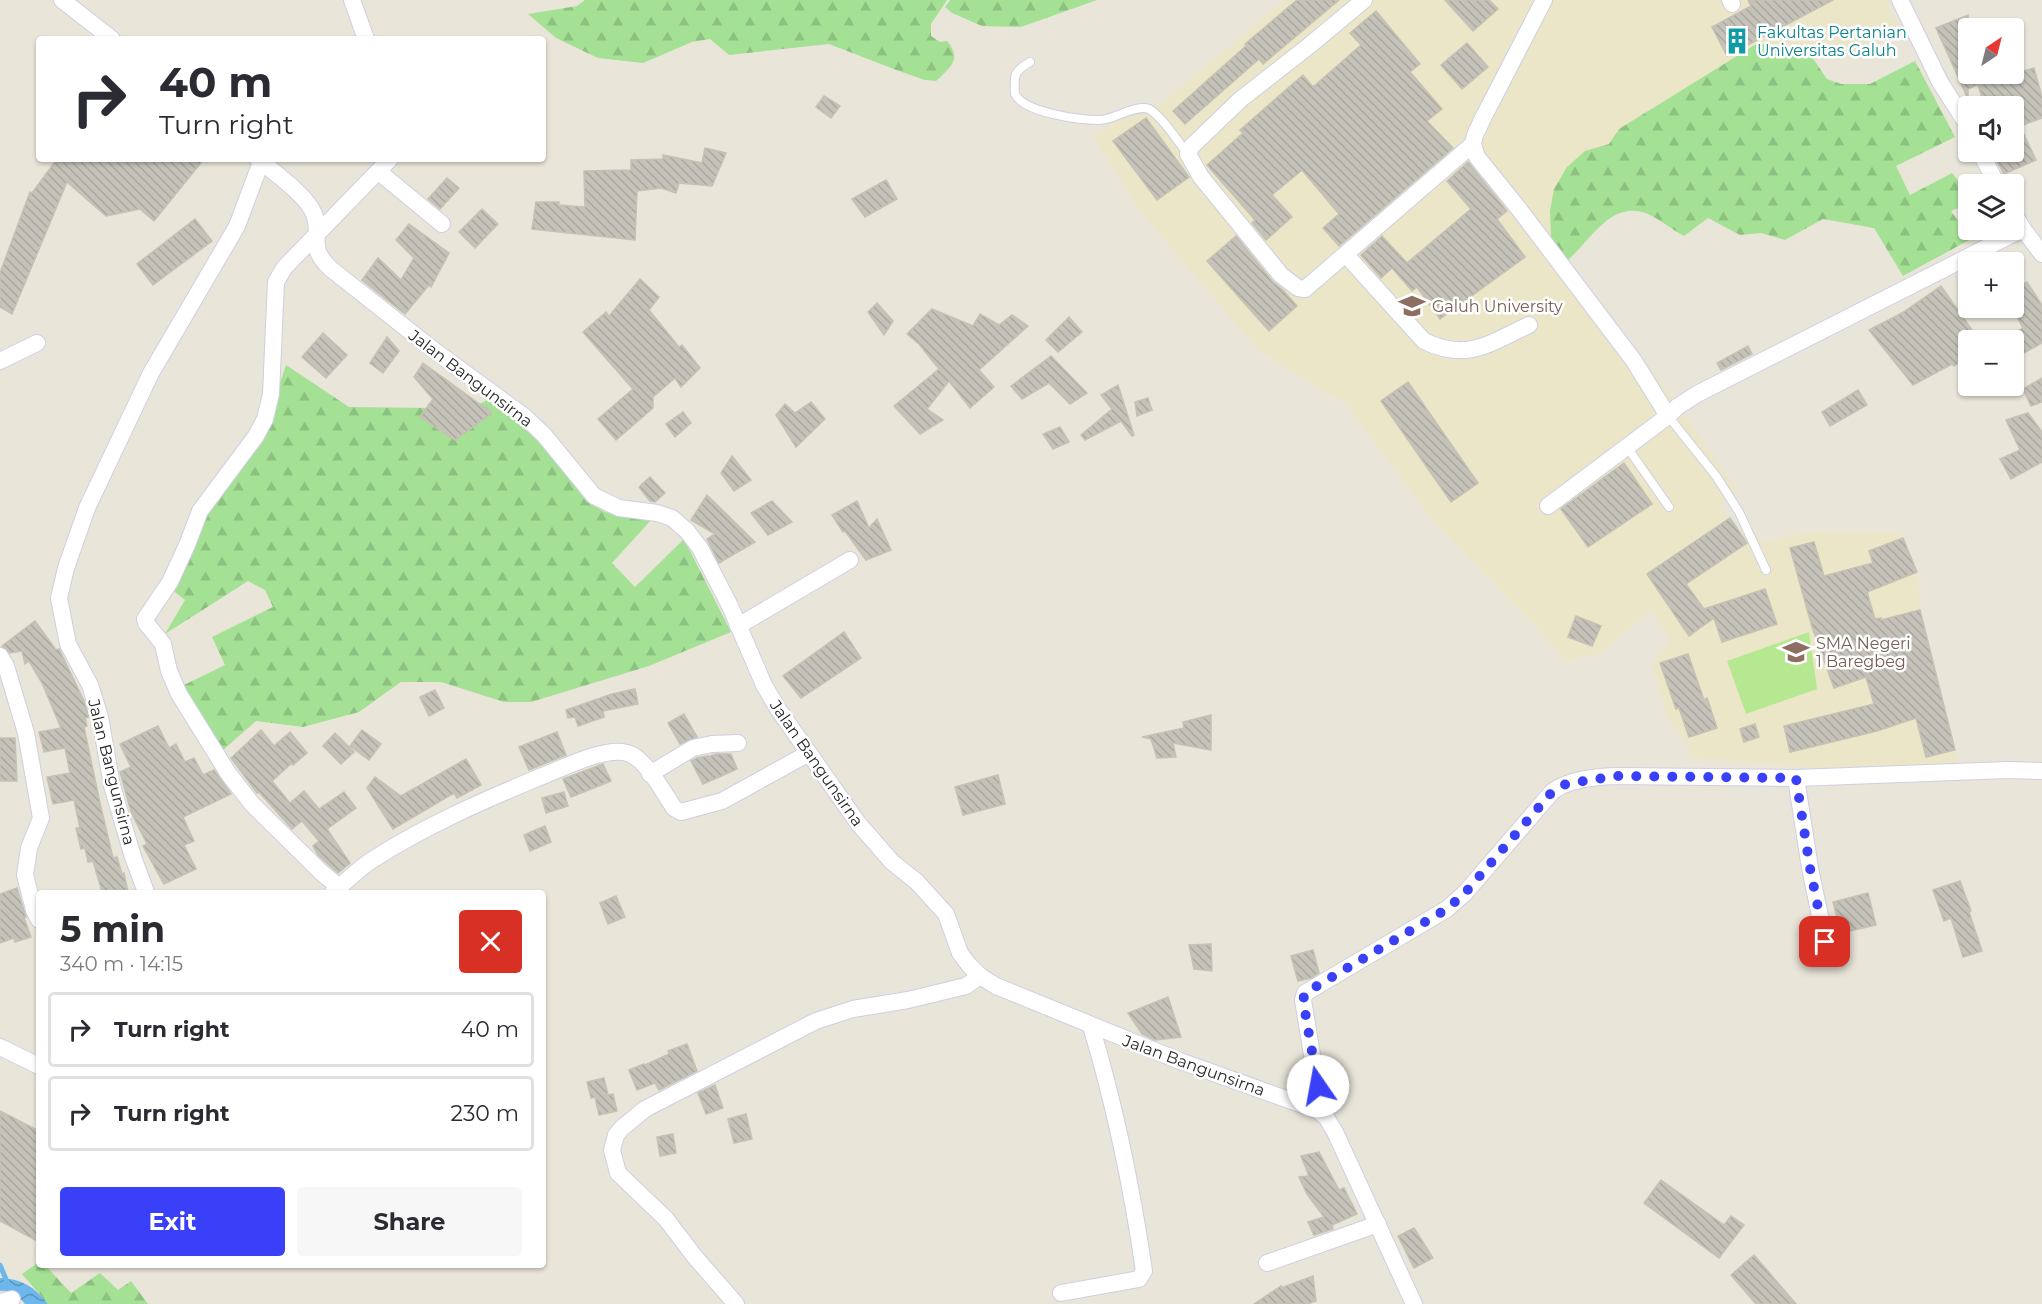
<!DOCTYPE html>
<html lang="en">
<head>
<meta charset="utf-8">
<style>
  body { margin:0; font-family:Montserrat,sans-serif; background:#f7f7f7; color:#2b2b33; height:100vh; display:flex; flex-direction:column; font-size:22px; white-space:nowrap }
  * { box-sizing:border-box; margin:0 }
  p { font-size:20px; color:#7c7c81 }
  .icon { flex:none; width:33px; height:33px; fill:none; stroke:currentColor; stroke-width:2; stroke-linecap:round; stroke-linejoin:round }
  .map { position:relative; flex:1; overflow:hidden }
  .drawer { position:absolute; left:36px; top:890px; width:510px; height:378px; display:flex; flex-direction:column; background:#fff; border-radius:6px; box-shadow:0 2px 4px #0004 }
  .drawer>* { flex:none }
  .top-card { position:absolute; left:36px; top:36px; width:510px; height:126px; border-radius:6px; box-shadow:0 2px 4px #0004; background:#fff; color:#2b2b33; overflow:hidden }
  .needle { width:39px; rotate:35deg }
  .tools { position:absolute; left:1958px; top:18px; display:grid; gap:12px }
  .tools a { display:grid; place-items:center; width:66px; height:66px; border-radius:6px; background:#fff; box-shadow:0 2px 4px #0004; font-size:30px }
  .pin { position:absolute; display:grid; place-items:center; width:51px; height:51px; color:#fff; margin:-26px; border-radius:12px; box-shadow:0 3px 9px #0006 }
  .me { position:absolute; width:66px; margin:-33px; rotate:348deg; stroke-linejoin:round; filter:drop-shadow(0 0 4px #0008) }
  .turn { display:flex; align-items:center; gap:21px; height:126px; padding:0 24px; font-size:27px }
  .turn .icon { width:78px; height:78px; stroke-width:2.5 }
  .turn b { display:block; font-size:42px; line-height:51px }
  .round { display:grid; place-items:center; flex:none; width:63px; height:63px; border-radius:6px; background:#f7f7f7 }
  .summary { display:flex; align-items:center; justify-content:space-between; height:102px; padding:0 24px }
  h1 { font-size:36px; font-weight:700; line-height:45px }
  .cta { display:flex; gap:12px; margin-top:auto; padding:12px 24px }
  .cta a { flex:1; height:69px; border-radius:6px; background:#3940f7; color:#fff; font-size:24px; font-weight:700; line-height:69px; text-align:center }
  .cta a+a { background:#f7f7f7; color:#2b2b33 }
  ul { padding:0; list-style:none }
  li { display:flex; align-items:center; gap:18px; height:75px; margin:0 12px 9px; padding:0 12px; border:3px solid #e1e1e2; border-radius:6px }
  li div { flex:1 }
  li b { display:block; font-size:22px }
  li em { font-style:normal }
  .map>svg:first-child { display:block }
</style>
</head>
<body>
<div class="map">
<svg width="2042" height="1304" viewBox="0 0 2042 1304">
  <defs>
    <pattern id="forest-firs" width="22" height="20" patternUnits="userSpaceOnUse" patternTransform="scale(1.5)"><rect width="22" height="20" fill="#a4e195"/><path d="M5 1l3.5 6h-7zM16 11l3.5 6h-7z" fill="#8dc180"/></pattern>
    <pattern id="water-waves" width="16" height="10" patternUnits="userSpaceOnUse" patternTransform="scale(1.5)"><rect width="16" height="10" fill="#6cb7ec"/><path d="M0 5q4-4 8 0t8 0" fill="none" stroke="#5995bf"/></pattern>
    <pattern id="building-back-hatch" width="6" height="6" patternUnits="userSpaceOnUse" patternTransform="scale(1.5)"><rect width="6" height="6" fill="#c5c2b9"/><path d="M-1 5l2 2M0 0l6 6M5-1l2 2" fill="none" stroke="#a9a79f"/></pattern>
  </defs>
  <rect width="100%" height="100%" fill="#eae5d9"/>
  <path fill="#ece6c8" d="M1284 0H1885L1897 25 1837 60 1758 43 1619 129 1609 144 1585 151 1568 260 1669 393 1737 491 1720 507 1747 543 1757 536 1764 542 1813 531 1900 532 1917 572 1920 610 1960 768H1815L1690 758 1688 746 1668 719 1652 664 1671 640 1650 610 1602 653 1566 662 1537 628 1434 522 1347 405 1260 352 1140 211 1093 135 1140 108 1162 103Z"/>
  <g fill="url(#forest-firs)">
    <path d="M585 0H947L931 24V36L940 42 947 41C962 59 951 67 936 81L925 80 899 71 829 44 729 55 710 39 692 42 643 63 598 58 556 38 528 14 577 6Z"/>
    <path d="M950 0H1097L1021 27 982 26 952 13 945 7Z"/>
    <path d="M1758 43 1810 54 1827 79 1841 84H1870L1915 61 1955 137 1896 166 1910 195 1952 173 1968 194V204L1951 211 1971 239 1903 276 1874 228 1823 219 1785 240 1761 233 1740 235 1708 218 1684 236C1673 230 1663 222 1652 216 1613 196 1592 239 1568 260L1551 238 1550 211 1554 189 1567 167 1585 151 1609 144 1619 129Z"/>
    <path d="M286 365 349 407 431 408 444 423 489 399 519 422 549 451 586 501 605 512 652 519 612 563 635 587 684 539 731 632 649 666 531 702H504L441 682H401L359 712 303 727 256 721 222 751 184 685 225 665 212 637 273 607 265 590 248 581 165 634 185 600 171 589 206 515 241 465 259 447Z"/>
    <path d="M39 1262V1264L45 1265 71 1293 100 1273 118 1290 131 1281 148 1304H48L22 1274Z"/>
  </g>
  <path fill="#b6e891" d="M1809 632 1817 689 1746 714 1727 661Z"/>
  <path fill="url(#water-waves)" d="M0 1278C22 1279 35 1287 48 1304H25C18 1295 11 1290 0 1291Z"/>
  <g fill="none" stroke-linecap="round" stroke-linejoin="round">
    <path stroke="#6cb7ec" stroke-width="5" d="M0 1265 8 1284"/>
  </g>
  <g fill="url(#building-back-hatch)" stroke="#c5c1b3" stroke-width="1.5">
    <path d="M1297 0H1339L1263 64 1259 59 1185 124 1173 111 1247 45 1245 44Z"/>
    <path d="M1445 0H1489L1498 9 1473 31Z"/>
    <path d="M1748 0H1833L1727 56 1712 27 1751 6Z"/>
    <path d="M1376 11 1420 64 1410 72 1442 109 1427 121 1453 148 1339 246 1323 228 1339 214 1302 170 1272 195 1292 217 1266 240 1252 223 1255 220 1207 165 1243 133 1240 130 1303 75 1313 87 1361 45 1350 33Z"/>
    <path d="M1968 15V74H2003L1997 76 1998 78 2034 68 2042 97V118L2020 126 2036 160 2004 174 1992 152H2013V106H1984L1978 84 1968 89V99L1936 28Z"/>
    <path d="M1467 43 1488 67 1462 89 1441 65Z"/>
    <path d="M824 96 840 106 831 118 816 107Z"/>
    <path d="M1146 118 1189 177 1157 200 1113 141Z"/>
    <path d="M705 148 726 153 712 186 679 183 676 193 661 188 637 191 635 240 532 229 536 202H559L558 205 585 207 584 171 631 170V160L663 159V155L702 163Z"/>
    <path d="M57 159H204L154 221 140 209 106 216 67 182 12 314 0 307V273L30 192 32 193Z"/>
    <path d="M1468 162 1507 211 1497 219 1525 257 1440 319 1417 287 1412 291 1392 268 1381 278 1361 255 1382 236 1407 263 1471 209 1447 181Z"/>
    <path d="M447 178 459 188 440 209 428 199Z"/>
    <path d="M886 180 897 199 865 217 852 199Z"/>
    <path d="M482 209 498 224 475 248 459 232Z"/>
    <path d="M195 219 212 241 153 285 137 264Z"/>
    <path d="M409 224 449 253 431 287 429 285 405 314 362 280 378 258 401 280 414 258 396 240Z"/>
    <path d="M1236 236 1273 282 1283 290 1297 306 1269 331 1207 261Z"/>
    <path d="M640 279 659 297 649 310 679 347 682 345 700 368 681 387 675 378 653 397V408L616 440 598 419 633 389 583 332 606 312 609 316Z"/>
    <path d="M2027 282 2042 305V343L2024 353 2014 333 2023 328 2013 310V289Z"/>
    <path d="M1941 286 1979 340H1968V357L1954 366 1952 364 1913 385 1869 330 1902 313Z"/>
    <path d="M877 303 893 321 884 335 868 312Z"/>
    <path d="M932 309 973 326 980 314 999 325 1012 315 1028 326 979 370 994 387 970 408 949 381 927 409 943 420 920 434 894 406 939 369 919 344 907 334Z"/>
    <path d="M1069 317 1082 332 1058 352 1046 340Z"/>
    <path d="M323 333 347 355 326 378 302 357Z"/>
    <path d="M387 337 399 351 383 373 370 363Z"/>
    <path d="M1748 346 1752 354 1721 370 1717 363Z"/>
    <path d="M1051 356 1087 393 1070 404 1049 383 1022 399 1011 386Z"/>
    <path d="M423 363 492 413 455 440 420 417 433 399 414 377Z"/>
    <path d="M2042 378V402L2031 406 2023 389Z"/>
    <path d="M1408 382 1478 483 1451 502 1381 401Z"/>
    <path d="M1118 385 1134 435 1132 436 1121 421 1085 440 1081 435 1112 409 1101 395Z"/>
    <path d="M1858 390 1867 405 1830 426 1822 412Z"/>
    <path d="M1148 398 1152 410 1137 416 1135 402Z"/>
    <path d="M811 402 825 419 796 447 776 415 785 404 795 413Z"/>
    <path d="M683 412 691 423 675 437 666 424Z"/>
    <path d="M2028 413 2042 432V462L2011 479 2000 459 2020 450 2006 420Z"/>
    <path d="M1060 427 1069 442 1053 449 1043 434Z"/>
    <path d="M732 456 751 480 734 491 721 473Z"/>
    <path d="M1624 463 1652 504 1588 547 1561 509Z"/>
    <path d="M650 477 665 493 655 502 650 501 639 487Z"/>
    <path d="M707 495 755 542 719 563 707 539 715 534 691 520Z"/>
    <path d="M772 501 792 522 768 535 751 513Z"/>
    <path d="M857 501 869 528 877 519 891 550 866 560 845 531 843 532 832 515Z"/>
    <path d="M1730 518 1747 543 1686 584 1704 609 1765 589 1777 624 1722 642 1714 618 1689 636 1647 574Z"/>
    <path d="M1903 538 1917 572 1867 592 1875 619 1881 618V620L1920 610 1955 750 1926 757 1916 718 1877 731 1790 752 1784 726 1874 704 1866 677 1834 688 1812 627 1790 548 1814 542 1824 576 1873 563 1869 551Z"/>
    <path d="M1576 616 1601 626 1592 646 1568 637Z"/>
    <path d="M35 621 56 650 59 649 84 701 89 717 85 718 87 726 84 727 100 803 113 858 117 857 122 874 124 873 128 892H102L93 861 88 862 85 848 81 849 76 828H80L74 800 53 804 47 777 70 773 65 748 44 752 39 732 61 728 42 683 29 661 25 664 22 651 10 653 2 646Z"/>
    <path d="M844 632 861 658 801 698 783 676Z"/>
    <path d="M1688 654 1704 700 1707 698 1717 728 1689 737 1679 708 1676 709 1660 663Z"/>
    <path d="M635 689 638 704 603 711 604 717 578 726 575 717 568 718 566 710 612 694Z"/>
    <path d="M435 690 444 708 429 716 420 697Z"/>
    <path d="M684 714 697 737 680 744 668 723Z"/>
    <path d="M1211 715V750L1173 743 1176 757 1157 758 1151 739 1142 737 1184 728 1183 722Z"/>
    <path d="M1755 724 1759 737 1744 742 1740 729Z"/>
    <path d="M158 726 169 748 176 744 185 762 194 758 203 775 214 770 231 794 183 817 194 841 184 845 196 869 164 884 143 846 147 844 131 812 120 772 131 767 120 744Z"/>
    <path d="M261 730 274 746 290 732 307 753 293 765 292 763 272 781 290 803 304 791 319 809 344 792 356 808 327 829 350 863 338 873 318 855 313 846 319 841 302 821 292 829 259 792 257 793 231 758Z"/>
    <path d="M362 730 381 744 369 760 350 746Z"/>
    <path d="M557 732 566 755 529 770 519 747Z"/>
    <path d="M335 733 354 752 341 764 323 746Z"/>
    <path d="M0 738H15L17 781H0Z"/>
    <path d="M716 754H731L737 769 703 784 691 761 697 758 708 756V757Z"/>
    <path d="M466 759 481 785 457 798 454 793 393 829 367 788 375 777 401 796Z"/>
    <path d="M603 764 611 781 571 797 563 779Z"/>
    <path d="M998 775 1005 804 963 815 955 787Z"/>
    <path d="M564 792 568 806 546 813 542 798Z"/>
    <path d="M545 826 551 842 530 851 524 835Z"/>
    <path d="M1960 881 1971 911 1969 912 1982 951 1963 957 1951 918 1944 921 1933 890Z"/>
    <path d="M17 888 26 917 24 918 31 937 15 942 14 938 0 943V894Z"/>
    <path d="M1868 893 1876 925 1841 933 1833 902Z"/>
    <path d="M616 896 625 917 608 924 600 903Z"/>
    <path d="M1211 944 1212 971 1194 969 1189 945Z"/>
    <path d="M1313 950 1319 973 1311 978 1298 981 1291 956Z"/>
    <path d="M1168 997 1181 1037 1155 1040 1142 1034 1128 1013Z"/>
    <path d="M687 1044 697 1071 659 1090 655 1083 637 1090 629 1070 644 1064 645 1065 669 1054 668 1051Z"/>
    <path d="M604 1078 608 1095 613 1094 617 1111 599 1115 595 1097 591 1098 587 1082Z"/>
    <path d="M715 1085 723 1108 706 1114 698 1093Z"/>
    <path d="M0 1111 39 1131V1242L0 1221Z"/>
    <path d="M746 1114 752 1139 734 1143 728 1119Z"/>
    <path d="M673 1134 676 1153 660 1156 657 1137Z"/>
    <path d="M1319 1152 1339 1190 1344 1188 1357 1214 1332 1225 1333 1229 1314 1235 1308 1222 1324 1217 1307 1194 1299 1177 1309 1176 1301 1156Z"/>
    <path d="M1661 1180 1724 1225 1731 1216 1744 1225 1719 1258 1644 1203Z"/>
    <path d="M1414 1228 1433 1258 1414 1268 1398 1236Z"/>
    <path d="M1754 1255 1796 1304H1756L1731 1275Z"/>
    <path d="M1313 1276 1316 1301 1307 1304H1254L1281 1286V1288Z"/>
  </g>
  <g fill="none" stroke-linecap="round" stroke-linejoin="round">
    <g stroke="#cecfe1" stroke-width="10">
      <g id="lane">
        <path d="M1030 62C1013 72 1014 75 1015 94 1024 113 1080 120 1100 120 1113 120 1136 104 1149 109 1162 116 1178 142 1188 154"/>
        <path d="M1668 416 1716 476 1739 512 1766 570"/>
        <path d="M1627 447 1669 507"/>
      </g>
    </g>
    <g stroke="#cecfe1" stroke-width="18">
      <g id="street">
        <path d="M62 0 112 39"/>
        <path d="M352 0 366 39"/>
        <path d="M1364 0 1310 45 1241 99 1191 147 1188 154 1201 177 1281 275 1298 288 1305 289 1473 144"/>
        <path d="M1544 0 1483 118 1475 135 1473 144 1477 157 1519 209 1634 361 1668 416"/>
        <path d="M1730 0 1732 4"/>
        <path d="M1900 0 1940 82 1968 126"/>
        <path d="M1980 152 1997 184"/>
        <path d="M258 159C274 173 306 194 314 214 323 238 306 246 331 269L435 351 525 417 544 435 594 496 619 508 657 513 672 518 687 531 700 548 730 606 764 685 778 709 858 823 892 862 917 882 946 914 960 953 969 965 980 976 996 986 1180 1061 1317 1110 1326 1117 1335 1132 1414 1304"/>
        <path d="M379 172 442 224"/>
        <path d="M2013 212 2023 229 2042 254"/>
        <path d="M1346 255 1424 341C1467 362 1490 343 1529 325"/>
        <path d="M0 361 37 343"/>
        <path d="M1548 506 1668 416 1677 407 1697 394 2023 229"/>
        <path d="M738 626 850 560"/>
        <path d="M0 656 6 666 26 733 41 818 29 848 25 875 34 910 39 920"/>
        <path d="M650 774 693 748 712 744 738 743"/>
        <path d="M1796 778 1810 868 1828 955"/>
        <path d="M339 887 321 872 252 804 228 773 179 694 169 671 163 644 146 623 145 619 170 582 187 545 200 511 256 436 265 419 271 394 276 282 284 268 390 159"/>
        <path d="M146 892 133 857 112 786 100 717 90 685 68 644 59 598 66 568 87 508 151 373 237 226 261 162"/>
        <path d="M333 892C346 882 358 869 372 860 425 826 482 801 540 777 561 769 606 746 627 753 646 758 663 792 674 808L681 812 722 801 809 753"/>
        <path d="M0 1047 39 1066"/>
        <path d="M1326 1117 1315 1073 1303 1000 1305 993 1447 909 1465 893 1552 792C1568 779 1595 777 1616 776L1796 778 2007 770 2042 771"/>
        <path d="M1267 1263 1378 1224"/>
        <path d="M1061 1293 1139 1279 1144 1271C1132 1188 1115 1106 1091 1026"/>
        <path d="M0 1302 12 1299"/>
        <path d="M736 1304 695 1257 666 1219 618 1173 612 1150 616 1135 622 1128 645 1109 816 1021 853 1009 908 1000 966 986 980 976"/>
      </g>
    </g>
    <use href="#lane" stroke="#fff" stroke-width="8"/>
    <use href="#street" stroke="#fff" stroke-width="16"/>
  </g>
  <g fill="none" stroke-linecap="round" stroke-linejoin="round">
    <path stroke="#3940f7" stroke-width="10" stroke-dasharray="0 18" d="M1318 1086 1303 1000 1305 993 1447 909 1465 893 1552 792 1566 784 1616 776 1796 778 1810 868 1825 942"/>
  </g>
  <defs>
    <g id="building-bare" transform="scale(2.07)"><path d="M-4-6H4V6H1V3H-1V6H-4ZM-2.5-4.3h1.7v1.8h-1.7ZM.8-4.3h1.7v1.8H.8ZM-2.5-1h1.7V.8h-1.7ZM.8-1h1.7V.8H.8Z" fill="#0f9aa8" stroke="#fff" stroke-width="2.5" paint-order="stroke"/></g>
    <g id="university-bare" transform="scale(2.07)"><path d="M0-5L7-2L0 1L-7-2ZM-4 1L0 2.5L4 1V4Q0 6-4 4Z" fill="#8d6e63" stroke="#fff" stroke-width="2.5" paint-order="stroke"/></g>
    <g id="school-bare" transform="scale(2.07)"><path d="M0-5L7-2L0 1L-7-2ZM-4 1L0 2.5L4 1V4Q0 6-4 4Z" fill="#8d6e63" stroke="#fff" stroke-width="2.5" paint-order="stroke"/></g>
  </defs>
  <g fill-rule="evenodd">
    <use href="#building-bare" x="1737" y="41"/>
    <use href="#university-bare" x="1412" y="306"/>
    <use href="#school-bare" x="1796" y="652"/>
  </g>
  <g text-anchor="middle" stroke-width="5" stroke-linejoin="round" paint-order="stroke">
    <g font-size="16" fill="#0d838f" stroke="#fff" text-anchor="start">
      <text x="1757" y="38">Fakultas Pertanian<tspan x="1757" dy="18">Universitas Galuh</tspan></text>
    </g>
    <g font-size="16" fill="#785e54" stroke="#fff" text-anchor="start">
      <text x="1432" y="312">Galuh University</text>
      <text x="1816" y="649">SMA Negeri<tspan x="1816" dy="18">1 Baregbeg</tspan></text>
    </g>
    <g font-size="16" fill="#272727" stroke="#fff">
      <text transform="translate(471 378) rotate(37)" y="6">Jalan Bangunsirna</text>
      <text transform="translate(817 763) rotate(55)" y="6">Jalan Bangunsirna</text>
      <text transform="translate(112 772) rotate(76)" y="6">Jalan Bangunsirna</text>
      <text transform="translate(1194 1065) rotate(20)" y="6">Jalan Bangunsirna</text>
    </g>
  </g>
</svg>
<div class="tools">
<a><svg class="needle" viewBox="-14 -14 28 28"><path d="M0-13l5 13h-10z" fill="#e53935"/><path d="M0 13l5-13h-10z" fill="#7c7c81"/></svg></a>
<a><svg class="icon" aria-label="sound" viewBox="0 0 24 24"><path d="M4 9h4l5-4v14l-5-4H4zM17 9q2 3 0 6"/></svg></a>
<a><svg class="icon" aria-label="layers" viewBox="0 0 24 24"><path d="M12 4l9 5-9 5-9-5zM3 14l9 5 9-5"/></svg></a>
<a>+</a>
<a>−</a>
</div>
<div class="pin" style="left:1825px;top:942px;background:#d93025"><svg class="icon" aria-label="arrive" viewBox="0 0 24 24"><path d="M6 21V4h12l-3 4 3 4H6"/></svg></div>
<svg class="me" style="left:1318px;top:1086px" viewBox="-20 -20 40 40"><circle r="19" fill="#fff"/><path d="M0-13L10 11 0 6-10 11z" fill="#3940f7"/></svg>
<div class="top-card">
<div class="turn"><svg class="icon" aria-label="right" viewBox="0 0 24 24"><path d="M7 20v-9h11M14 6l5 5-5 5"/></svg><div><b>40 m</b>Turn right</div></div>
</div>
<section class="drawer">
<div class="summary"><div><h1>5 min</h1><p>340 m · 14:15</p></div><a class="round" style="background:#d93025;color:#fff"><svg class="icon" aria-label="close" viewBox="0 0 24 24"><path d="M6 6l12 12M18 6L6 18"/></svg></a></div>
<ul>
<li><svg class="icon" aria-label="right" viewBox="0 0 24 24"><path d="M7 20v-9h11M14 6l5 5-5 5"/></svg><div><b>Turn right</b></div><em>40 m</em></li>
<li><svg class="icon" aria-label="right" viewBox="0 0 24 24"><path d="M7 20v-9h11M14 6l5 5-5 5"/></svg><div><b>Turn right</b></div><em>230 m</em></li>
</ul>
<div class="cta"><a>Exit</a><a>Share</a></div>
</section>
</div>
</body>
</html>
